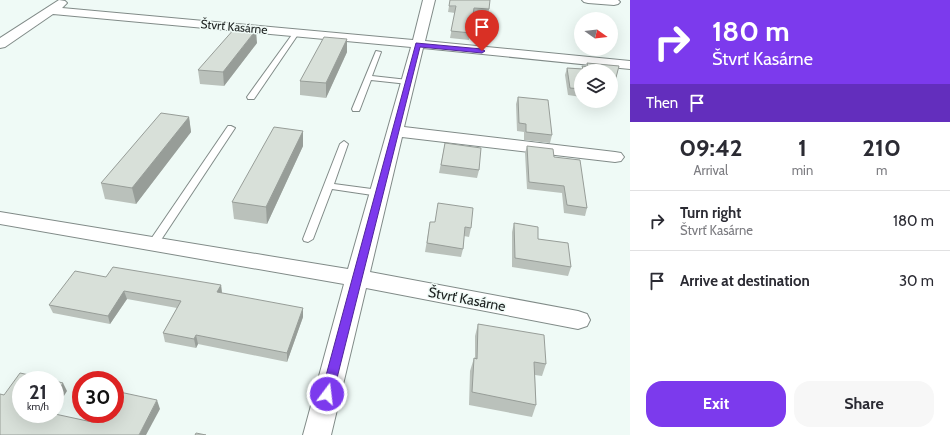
<!DOCTYPE html>
<html lang="en">
<head>
<meta charset="utf-8">
<style>
  body { margin:0; font-family:Cabin,sans-serif; background:#f7f7f7; color:#2b2b33; height:100vh; display:flex; flex-direction:column; font-size:15px; white-space:nowrap }
  * { box-sizing:border-box; margin:0 }
  p { font-size:13px; color:#7c7c81 }
  .icon { flex:none; width:22px; height:22px; fill:none; stroke:currentColor; stroke-width:2; stroke-linecap:round; stroke-linejoin:round }
  .map { position:relative; flex:1; overflow:hidden }
  .details { display:flex; flex-direction:column; background:#fff; width:320px }
  .details>* { flex:none }
  .banner { background:#7c3aed; color:#fff; overflow:hidden }
  .needle { width:26px; rotate:104deg }
  .tools { position:absolute; left:574px; top:12px; display:grid; gap:8px }
  .tools a { display:grid; place-items:center; width:44px; height:44px; border-radius:50%; background:#fff; box-shadow:0 4px 16px #0002; font-size:20px }
  .speed { position:absolute; left:12px; top:371px; display:flex; gap:8px; font-size:20px; font-weight:700; text-align:center }
  .speed>* { display:grid; place-content:center; width:52px; height:52px; border-radius:50%; background:#fff; box-shadow:0 4px 16px #0002; line-height:1 }
  .speed small { font-size:10px; font-weight:400 }
  .speed .limit { border:6px solid #d22; background:#fff; color:#111 }
  .pin { position:absolute; display:grid; place-items:center; width:34px; height:34px; color:#fff; margin:-41px -17px; border-radius:50% 50% 50% 0; rotate:-45deg; box-shadow:0 0 4px #0007 }
  .pin .icon { rotate:45deg }
  .me { position:absolute; width:44px; margin:-22px; rotate:15deg; stroke-linejoin:round; filter:drop-shadow(0 0 3px #0008) }
  .turn { display:flex; align-items:center; gap:14px; height:84px; padding:0 16px; font-size:18px }
  .turn .icon { width:52px; height:52px; stroke-width:2.5 }
  .turn b { display:block; font-size:28px; line-height:34px }
  .then { display:flex; align-items:center; height:38px; padding:0 16px; background:#0003; gap:8px; font-size:15px }
  .eta { display:flex; justify-content:space-evenly; align-items:center; height:68px; text-align:center }
  .eta b { font-size:24px; font-weight:700; line-height:28px }
  .button { display:flex; gap:8px; margin-top:auto; padding:8px 16px }
  .button a { flex:1; height:46px; border-radius:16px; background:#7c3aed; color:#fff; font-size:16px; font-weight:700; line-height:46px; text-align:center }
  .button a+a { background:#f7f7f7; color:#2b2b33 }
  ul { padding:0; list-style:none }
  li { display:flex; align-items:center; gap:12px; height:60px; padding:0 16px; border-top:1px solid #e1e1e2 }
  li div { flex:1 }
  li b { display:block; font-size:15px }
  li em { font-style:normal }
  main { display:flex; flex:1; min-height:0 }
  .map>svg:first-child { display:block }
</style>
</head>
<body>
<main>
<div class="map">
<svg width="630" height="435" viewBox="0 0 630 435">
  <rect width="100%" height="100%" fill="#effaf6"/>
  <g fill="none" stroke-linecap="round" stroke-linejoin="round">
    <g stroke="#818b88" stroke-width="2">
      <g id="service">
        <path d="M294 32 299 33 254 99H248L247 97Z"/>
        <path d="M376 51 381 52 372 76 408 80 412 82 408 84 371 80 360 109 359 111H353L352 109Z"/>
        <path d="M228 126H231L235 128 157 246H149L148 244 149 242Z"/>
        <path d="M344 141 348 144 334 184 379 190 384 193 379 196 332 189 313 239 308 242 304 241 303 239 340 144Z"/>
      </g>
    </g>
    <g stroke="#818b88" stroke-width="2">
      <g id="minor">
        <path d="M59 0 65 1 67 3 62 8 413 40 423 0H435L425 41 630 61V69L423 48 404 127 615 152 621 153 624 157 621 161 615 162 402 137 370 272 578 311 587 314 590 320 587 326 578 329 366 288 331 435H303L344 284 0 224V212L348 269 411 47 53 14 5 47 0 48V38Z"/>
        <path d="M582 0H618L620 2 618 4 614 5 588 3 584 2Z"/>
      </g>
    </g>
    <use href="#service" fill="#fff" fill-rule="evenodd"/>
    <use href="#minor" fill="#fff" fill-rule="evenodd"/>
  </g>
  <g fill="#bac1bb">
    <path d="M449 6 489 9 488 16 473 14 469 40 450 38 455 13 448 12Z"/>
    <path d="M347 39V52L326 98 300 95V81Z"/>
    <path d="M257 43 224 86 200 84 198 70Z"/>
    <path d="M587 63 619 66 611 95V71H581V97L568 95 565 75 567 68 582 69V66H586Z"/>
    <path d="M518 97 552 135 550 143 524 140V132L517 131 516 104Z"/>
    <path d="M189 117 191 132 136 204 105 199 101 183Z"/>
    <path d="M303 131V146L267 224 234 219 232 202Z"/>
    <path d="M445 143 479 170 477 178 439 173Z"/>
    <path d="M527 146 554 157 587 208 585 216 564 213 562 193 527 189 525 153Z"/>
    <path d="M430 222 471 228 469 237 464 236 463 249 461 257 425 252Z"/>
    <path d="M514 223 538 239 571 267 568 276 512 267V232Z"/>
    <path d="M106 277 221 285 222 293 303 317 287 362 198 344 196 348 165 342 163 333 177 308 127 299 110 324 53 313 49 305Z"/>
    <path d="M478 324 546 364 542 376 535 375 536 405 532 417 469 405 470 371 474 358 475 359V336Z"/>
  </g>
  <g fill="#979d98">
    <path d="M256 30 257 43 224 86 223 72Z"/>
    <path d="M347 39V52L326 98V83Z"/>
    <path d="M189 117 191 132 136 204 132 188Z"/>
    <path d="M303 131V146L267 224 266 207Z"/>
    <path d="M221 285 222 294 217 292Z"/>
    <path d="M124 291 127 299 110 324 108 316Z"/>
    <path d="M303 308V317L287 362V353Z"/>
    <path d="M196 335 198 344 196 348 194 339Z"/>
    <path d="M63 383 67 391 55 410V395Z"/>
    <path d="M157 400 160 409 146 435H139Z"/>
  </g>
  <g fill="#d8e0d9" stroke="#979d98">
    <path d="M450 0H490L489 9 474 8 471 33 451 31 456 6H449Z"/>
    <path d="M235 28 256 30 223 72 198 70Z"/>
    <path d="M324 37 347 39 326 83 300 81Z"/>
    <path d="M587 63 619 66 613 89H611V71H581V89L570 88 567 68 583 69 582 66 588 67Z"/>
    <path d="M518 97 548 100 552 135 526 132V124L519 123Z"/>
    <path d="M161 113 189 117 132 188 101 183Z"/>
    <path d="M274 127 303 131 266 207 232 202Z"/>
    <path d="M445 143 481 148 479 170 441 165Z"/>
    <path d="M527 146 553 149 554 157 580 160 587 208 567 205 564 186 529 182Z"/>
    <path d="M438 203 473 208 471 228 465 227 463 249 427 243 430 222H435Z"/>
    <path d="M514 223 538 227V239L568 243 571 267 515 258Z"/>
    <path d="M113 267 221 285 217 292 303 308 287 353 196 335 194 339 163 333 181 301 124 291 108 316 49 305 75 271 106 277Z"/>
    <path d="M478 324 544 335 546 364 534 362 536 405 472 392 474 358 477 359Z"/>
    <path d="M20 373 52 380H21V414H55L92 422 97 414H115V391L157 400 139 435H0V394L4 395Z"/>
    <path d="M55 381 63 383 55 395Z"/>
    <path d="M196 433 206 435H195Z"/>
  </g>
  <path fill="#7c3aed" stroke="#51269a" d="M416 43 482 49 485 51 482 53 420 47 333 394 331 397 327 399 323 397 321 394Z"/>
  <g text-anchor="middle" stroke-width="3" stroke-linejoin="round" paint-order="stroke">
    <g font-size="12" fill="#1b1f1e" stroke="#effaf6">
      <text transform="translate(234 27) rotate(5)" y="4">Štvrť Kasárne</text>
    </g>
    <g font-size="14" fill="#1b1f1e" stroke="#effaf6">
      <text transform="translate(467 299) rotate(11)" y="5">Štvrť Kasárne</text>
    </g>
  </g>
</svg>
<div class="tools">
<a><svg class="needle" viewBox="-14 -14 28 28"><path d="M0-13l5 13h-10z" fill="#e53935"/><path d="M0 13l5-13h-10z" fill="#7c7c81"/></svg></a>
<a><svg class="icon" aria-label="layers" viewBox="0 0 24 24"><path d="M12 4l9 5-9 5-9-5zM3 14l9 5 9-5"/></svg></a>
</div>
<div class="speed"><div>21<small>km/h</small></div><div class="limit">30</div></div>
<div class="pin" style="left:482px;top:51px;background:#d93025"><svg class="icon" aria-label="arrive" viewBox="0 0 24 24"><path d="M6 21V4h12l-3 4 3 4H6"/></svg></div>
<svg class="me" style="left:327px;top:394px" viewBox="-20 -20 40 40"><circle r="17" fill="#7c3aed" stroke="#fff" stroke-width="3"/><path d="M0-11L8 9 0 5-8 9z" fill="#fff"/></svg>
</div>
<section class="details">
<div class="banner">
<div class="turn"><svg class="icon" aria-label="right" viewBox="0 0 24 24"><path d="M7 20v-9h11M14 6l5 5-5 5"/></svg><div><b>180 m</b>Štvrť Kasárne</div></div>
<div class="then">Then<svg class="icon" aria-label="arrive" viewBox="0 0 24 24"><path d="M6 21V4h12l-3 4 3 4H6"/></svg></div>
</div>
<div class="eta">
<div><b>09:42</b><p>Arrival</p></div>
<div><b>1</b><p>min</p></div>
<div><b>210</b><p>m</p></div>
</div>
<ul>
<li><svg class="icon" aria-label="right" viewBox="0 0 24 24"><path d="M7 20v-9h11M14 6l5 5-5 5"/></svg><div><b>Turn right</b><p>Štvrť Kasárne</p></div><em>180 m</em></li>
<li><svg class="icon" aria-label="arrive" viewBox="0 0 24 24"><path d="M6 21V4h12l-3 4 3 4H6"/></svg><div><b>Arrive at destination</b></div><em>30 m</em></li>
</ul>
<div class="button"><a>Exit</a><a>Share</a></div>
</section>
</main>
</body>
</html>
